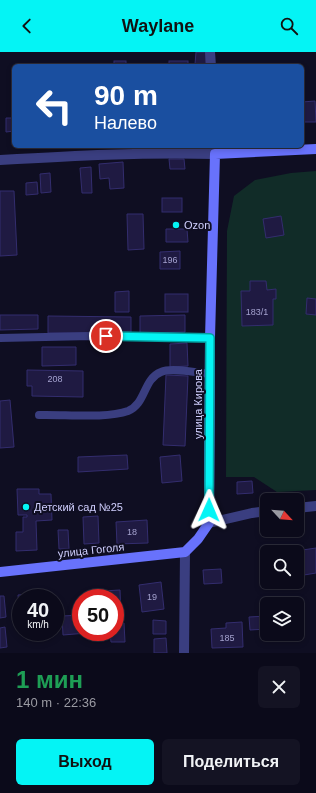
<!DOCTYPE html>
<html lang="ru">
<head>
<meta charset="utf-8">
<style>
  body { margin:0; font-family:Helvetica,sans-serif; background:#141323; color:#f1f3f6; height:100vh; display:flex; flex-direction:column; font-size:15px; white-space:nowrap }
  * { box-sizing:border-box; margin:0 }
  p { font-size:13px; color:#9a9aa2 }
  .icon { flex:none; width:22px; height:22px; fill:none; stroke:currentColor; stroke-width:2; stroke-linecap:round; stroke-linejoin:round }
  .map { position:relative; height:601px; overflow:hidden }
  .drawer { display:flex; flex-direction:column; background:#0b0a1a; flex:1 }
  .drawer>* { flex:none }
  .banner { position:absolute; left:12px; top:12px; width:292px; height:84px; border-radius:6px; box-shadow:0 2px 6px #0003,0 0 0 1px #2b2b39; background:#1a4fa0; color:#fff; overflow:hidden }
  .needle { width:26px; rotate:116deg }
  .tools { position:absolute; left:260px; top:441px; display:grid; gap:8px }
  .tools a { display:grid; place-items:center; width:44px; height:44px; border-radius:6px; background:#0b0a1a; box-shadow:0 2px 6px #0003,0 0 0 1px #2b2b39; font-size:20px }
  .speed { position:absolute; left:12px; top:537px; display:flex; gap:8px; font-size:20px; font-weight:700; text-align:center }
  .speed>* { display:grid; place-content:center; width:52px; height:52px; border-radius:50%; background:#0b0a1a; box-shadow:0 2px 6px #0003,0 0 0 1px #2b2b39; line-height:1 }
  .speed small { font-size:10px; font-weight:400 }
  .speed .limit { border:6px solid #d22; background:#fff; color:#111 }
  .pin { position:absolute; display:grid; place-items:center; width:34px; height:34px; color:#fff; margin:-17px; border:2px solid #fff; border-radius:50%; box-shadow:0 1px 4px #0007 }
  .me { position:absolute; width:44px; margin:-22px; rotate:1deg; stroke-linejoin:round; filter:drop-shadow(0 0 3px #0008) }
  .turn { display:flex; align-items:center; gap:14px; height:84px; padding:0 16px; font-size:18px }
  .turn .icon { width:52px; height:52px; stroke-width:2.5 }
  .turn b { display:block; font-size:28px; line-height:34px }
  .round { display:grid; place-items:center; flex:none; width:42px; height:42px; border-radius:6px; background:#141323 }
  .summary { display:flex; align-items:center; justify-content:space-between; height:68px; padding:0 16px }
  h1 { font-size:24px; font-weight:700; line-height:30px; color:#1e9e55 }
  .cta { display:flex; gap:8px; margin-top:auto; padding:8px 16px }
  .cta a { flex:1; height:46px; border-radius:6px; background:#04f4f5; color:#111; font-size:16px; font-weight:700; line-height:46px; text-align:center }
  .cta a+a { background:#141323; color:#f1f3f6 }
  header { display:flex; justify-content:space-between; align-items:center; height:52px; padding:0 16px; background:#04f4f5; color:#111; font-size:18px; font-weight:700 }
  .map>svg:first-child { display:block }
</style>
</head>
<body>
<header><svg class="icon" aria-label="back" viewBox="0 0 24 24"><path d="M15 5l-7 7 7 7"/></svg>Waylane<svg class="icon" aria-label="search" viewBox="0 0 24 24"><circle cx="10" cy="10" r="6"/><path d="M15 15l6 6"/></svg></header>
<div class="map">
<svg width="316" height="601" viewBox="0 0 316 601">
  <rect width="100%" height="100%" fill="#0f0e22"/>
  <path fill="#112c28" d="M316 119V438L277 440 254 425H226L227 179 234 144 255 128 291 121Z"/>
  <g fill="#1f1a42" stroke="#332d6e">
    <path d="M196 0H206V12H195Z"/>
    <rect x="114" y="9" width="12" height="5"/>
    <rect x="169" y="9" width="19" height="5"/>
    <path d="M315 49 316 70H302V50Z"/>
    <path d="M6 66H14V79L6 80Z"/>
    <path d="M169 107H184L185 117H170Z"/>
    <path d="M123 110 124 136 110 137 109 126 100 127 99 112Z"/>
    <path d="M91 115 92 141H82L80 116Z"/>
    <path d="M50 121 51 140 41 141 40 122Z"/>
    <path d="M37 130 38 142 26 143V131Z"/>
    <path d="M0 139H14L17 203 0 204Z"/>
    <rect x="162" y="146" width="20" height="14"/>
    <path d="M127 162H143L144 197 128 198Z"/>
    <path d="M281 164 284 183 266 186 263 167Z"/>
    <path d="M166 177H187L188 190H166Z"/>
    <path d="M180 199V217H160V200Z"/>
    <path d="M250 229H266L267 238 276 237V247H273V273L242 274 241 239H250Z"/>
    <path d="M129 239V260H115V240Z"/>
    <rect x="165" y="242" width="23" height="18"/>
    <path d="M307 246 316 247V263L306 262Z"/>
    <path d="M0 263H38V277L0 278Z"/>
    <path d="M185 263V280L140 281V264Z"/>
    <path d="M48 264 131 265V281H48Z"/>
    <path d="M187 291 188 314 170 315V292Z"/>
    <path d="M42 295H76V313L42 314Z"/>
    <path d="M27 318 83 319V345L32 344V334H27Z"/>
    <path d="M166 323 188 324 185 394 163 393Z"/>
    <path d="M10 348 14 395 0 396V349Z"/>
    <path d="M127 403 128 417 78 420V405Z"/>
    <path d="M180 403 182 429 162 431 160 405Z"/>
    <path d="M252 429 253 441 237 442V430Z"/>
    <path d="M17 437H39V442H51L52 468 36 469 37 498 16 499V480H23V465H27V463H18Z"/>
    <path d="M98 464 99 491 84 492 83 465Z"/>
    <path d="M147 468 148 491 117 492 116 470Z"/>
    <path d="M58 478H68L69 497H59Z"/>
    <path d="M316 496V521L304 523 302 513 297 514V500H289Z"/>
    <path d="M221 517 222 531 204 532 203 518Z"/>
    <path d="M161 530 164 557 142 560 139 533Z"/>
    <path d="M120 538 121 564 115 565V546H103V539Z"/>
    <path d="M45 541 46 546H21L20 567 18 543Z"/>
    <path d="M0 544H4L6 565 0 566Z"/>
    <path d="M81 563V580L87 581 63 583 62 564Z"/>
    <path d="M267 564V577L250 578 249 565Z"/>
    <path d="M153 568 166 569V582H153Z"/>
    <path d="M242 570 243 595 212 596 211 577 226 576V571Z"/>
    <path d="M115 571H124L125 590H111L110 580H115Z"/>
    <path d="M5 575 7 595 0 596V576Z"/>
    <path d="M166 586 167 601H154V587Z"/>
  </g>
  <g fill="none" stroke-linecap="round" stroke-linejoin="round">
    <g stroke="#3a3e80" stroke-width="8">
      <path d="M0 286 91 284 210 286"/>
      <path d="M39 363C63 362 106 367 128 359 146 352 143 327 161 320 172 315 198 321 210 322"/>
    </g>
    <g stroke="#3a3e80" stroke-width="10">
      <path d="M210 0 211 14"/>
      <path d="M0 108C71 104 143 100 215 102L214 94"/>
      <path d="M297 456 316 454"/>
      <path d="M209 471 252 461 267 459"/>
      <path d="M184 601 185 500"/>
    </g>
    <path stroke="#6872fc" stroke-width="10" d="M0 520 185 500 198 487 209 471 210 286 215 102 316 97"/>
  </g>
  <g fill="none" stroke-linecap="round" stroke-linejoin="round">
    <g stroke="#039f9f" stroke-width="10">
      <path id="route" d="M106 284 210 286 209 458"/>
    </g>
    <use href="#route" stroke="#04f4f5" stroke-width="7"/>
  </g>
  <g fill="#04f4f5" stroke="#0f0e22" stroke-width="1.5">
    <circle cx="176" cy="173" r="4"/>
    <circle cx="26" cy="455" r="4"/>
  </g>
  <g text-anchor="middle" stroke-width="4" stroke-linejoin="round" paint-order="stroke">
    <g font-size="9" fill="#a4a2cf">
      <text x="170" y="211">196</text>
      <text x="257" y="263">183/1</text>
      <text x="55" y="330">208</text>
      <text x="132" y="483">18</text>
      <text x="152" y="548">19</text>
      <text x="227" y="589">185</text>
    </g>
    <g font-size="11" fill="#d0cffe" stroke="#0f0e22" text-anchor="start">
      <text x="184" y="177">Ozon</text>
      <text x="34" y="459">Детский сад №25</text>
    </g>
    <g font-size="11" fill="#d0cffe" stroke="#0f0e22">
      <text transform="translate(198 352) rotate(-90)" y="4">улица Кирова</text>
      <text transform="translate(91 498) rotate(-6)" y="4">улица Гоголя</text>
    </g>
  </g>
</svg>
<div class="tools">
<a><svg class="needle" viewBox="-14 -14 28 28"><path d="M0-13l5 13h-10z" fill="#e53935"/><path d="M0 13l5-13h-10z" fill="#9a9aa2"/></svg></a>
<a><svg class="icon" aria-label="search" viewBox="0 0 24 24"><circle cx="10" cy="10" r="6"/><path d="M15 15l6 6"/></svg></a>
<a><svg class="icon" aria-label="layers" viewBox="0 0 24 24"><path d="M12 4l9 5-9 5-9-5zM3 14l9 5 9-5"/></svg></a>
</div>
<div class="speed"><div>40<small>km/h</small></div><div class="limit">50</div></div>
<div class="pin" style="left:106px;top:284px;background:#d93025"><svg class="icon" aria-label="arrive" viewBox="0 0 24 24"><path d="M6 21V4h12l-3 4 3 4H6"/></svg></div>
<svg class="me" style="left:209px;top:458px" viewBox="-20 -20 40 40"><path d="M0-17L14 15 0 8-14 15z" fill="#04f4f5" stroke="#fff" stroke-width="4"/></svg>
<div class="banner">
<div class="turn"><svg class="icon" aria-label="left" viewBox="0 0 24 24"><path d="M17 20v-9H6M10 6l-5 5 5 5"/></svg><div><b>90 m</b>Налево</div></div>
</div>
</div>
<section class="drawer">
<div class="summary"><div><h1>1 мин</h1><p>140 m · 22:36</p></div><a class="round"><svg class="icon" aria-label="close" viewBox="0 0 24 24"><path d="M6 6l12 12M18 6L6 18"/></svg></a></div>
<div class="cta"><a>Выход</a><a>Поделиться</a></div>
</section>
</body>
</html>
